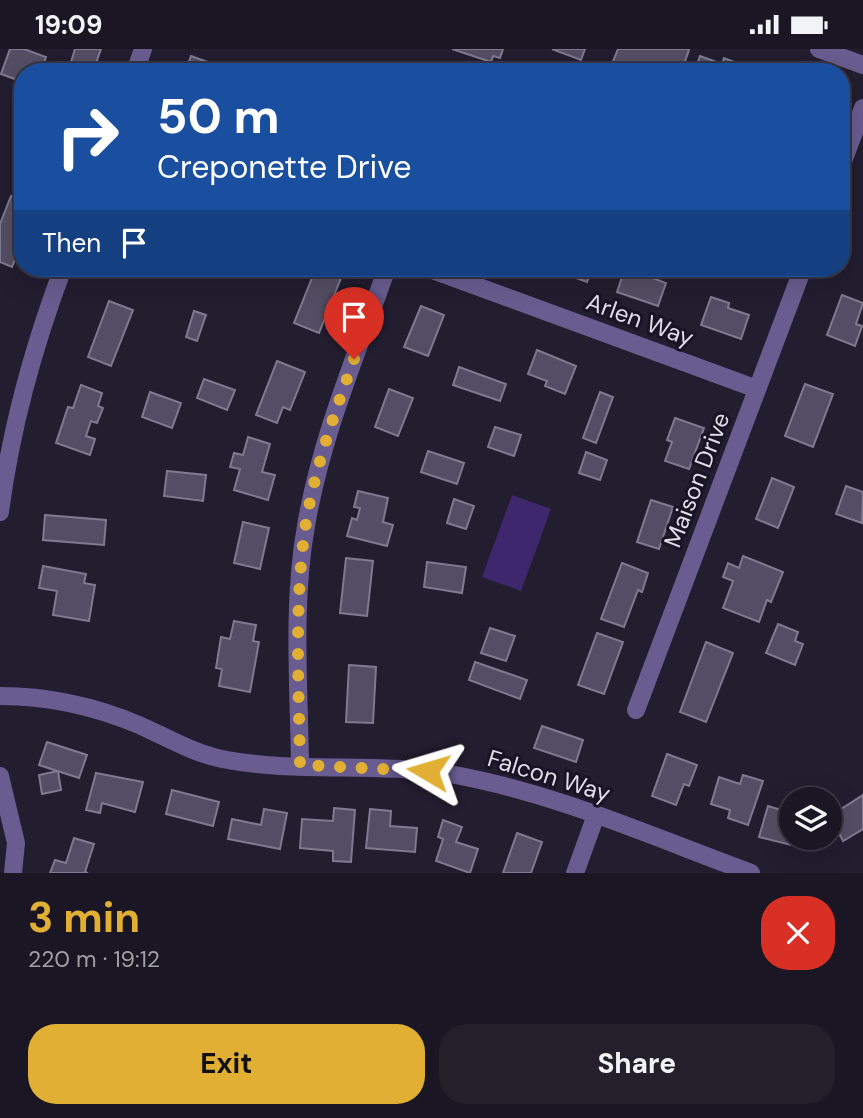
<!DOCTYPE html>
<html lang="en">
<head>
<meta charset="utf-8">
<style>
  body { margin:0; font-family:"DM Sans",sans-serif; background:#231f2b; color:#f1f3f6; height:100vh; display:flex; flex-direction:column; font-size:26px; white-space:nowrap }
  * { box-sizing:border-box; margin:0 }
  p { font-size:23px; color:#9f9fa6 }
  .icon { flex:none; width:38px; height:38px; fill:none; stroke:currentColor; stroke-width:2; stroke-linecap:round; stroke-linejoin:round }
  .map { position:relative; height:824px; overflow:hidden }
  .sheet { display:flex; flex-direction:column; background:#1a1623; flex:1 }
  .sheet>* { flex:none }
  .hud { position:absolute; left:14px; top:14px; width:836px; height:214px; border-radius:28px; box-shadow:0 7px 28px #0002,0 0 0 2px #383541; background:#1a4fa0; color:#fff; overflow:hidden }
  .fabs { position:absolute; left:779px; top:738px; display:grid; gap:14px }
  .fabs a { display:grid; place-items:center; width:63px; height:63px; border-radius:50%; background:#1a1623; box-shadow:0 7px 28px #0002,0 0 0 2px #383541; font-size:35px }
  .pin { position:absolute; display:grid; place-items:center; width:60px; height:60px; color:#fff; margin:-72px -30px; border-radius:50% 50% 50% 0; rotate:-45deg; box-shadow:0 0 7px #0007 }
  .pin .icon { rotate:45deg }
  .me { position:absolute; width:77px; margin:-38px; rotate:277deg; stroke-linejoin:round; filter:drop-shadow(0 0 5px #0008) }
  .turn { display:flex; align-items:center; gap:24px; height:147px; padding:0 28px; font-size:32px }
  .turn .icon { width:91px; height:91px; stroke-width:2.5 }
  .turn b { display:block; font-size:49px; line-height:60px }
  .then { display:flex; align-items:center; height:66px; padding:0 28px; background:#0003; gap:14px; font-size:26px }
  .round { display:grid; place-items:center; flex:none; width:74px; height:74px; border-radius:28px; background:#231f2b }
  .head { display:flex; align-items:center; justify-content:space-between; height:119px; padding:0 28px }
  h1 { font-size:42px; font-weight:700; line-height:52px; color:#e1af34 }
  .action { display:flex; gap:14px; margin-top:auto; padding:14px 28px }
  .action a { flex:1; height:80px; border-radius:28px; background:#e1af34; color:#111; font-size:28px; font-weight:700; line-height:80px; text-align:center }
  .action a+a { background:#231f2b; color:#f1f3f6 }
  .status { display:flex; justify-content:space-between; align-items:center; height:49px; padding:0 35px; background:#1a1623; direction:ltr }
  .status svg { height:19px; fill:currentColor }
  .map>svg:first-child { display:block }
</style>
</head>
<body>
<div class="status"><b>19:09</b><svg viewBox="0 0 49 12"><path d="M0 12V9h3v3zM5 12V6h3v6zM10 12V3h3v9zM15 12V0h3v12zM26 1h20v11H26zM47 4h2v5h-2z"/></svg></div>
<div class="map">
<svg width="863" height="824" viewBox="0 0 863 824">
  <rect width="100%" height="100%" fill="#221d2f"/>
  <path fill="#3f276d" d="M512 446 551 460 521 542 482 528Z"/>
  <g fill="#534e63" stroke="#7e7a90" stroke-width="2">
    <path d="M10 0H24L46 8 41 23H23V33L1 25Z"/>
    <path d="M75 0H101L93 23 70 16Z"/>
    <path d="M452 0H503L500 9 493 7 491 13Z"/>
    <path d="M552 0H585L581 11Z"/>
    <path d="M618 0H686L689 1 681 23 662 19 661 23H648L633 18 631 22 612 15Z"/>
    <path d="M191 7 213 15 211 23H185Z"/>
    <path d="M700 7 722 15 724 9 760 23H694Z"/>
    <path d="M11 147 23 152V190L12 218 0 213V175Z"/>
    <path d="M316 219H329L343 224 319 284 294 274Z"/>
    <path d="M561 219H592L587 233 560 223Z"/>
    <path d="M625 219H641L639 224 666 234 658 257 617 243Z"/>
    <path d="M842 246 863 254 856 275 862 277 855 297 827 286Z"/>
    <path d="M711 248 729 254 728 259 749 266 741 290 701 276Z"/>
    <path d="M109 252 133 261 111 317 88 308Z"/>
    <path d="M421 257 444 266 428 307 404 298Z"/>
    <path d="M194 262 206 266 197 292 186 288Z"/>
    <path d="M537 301 576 317 565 345 545 337 547 332 528 325Z"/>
    <path d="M277 312 305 323 290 361 283 358 277 374 256 366Z"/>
    <path d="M459 318 506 335 500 352 453 336Z"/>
    <path d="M204 330 235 341 227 361 197 349Z"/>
    <path d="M805 335 833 345 813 398 785 387Z"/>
    <path d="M81 336 102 344 98 357 103 359 97 374 91 372 86 387 95 390 90 406 56 394 68 358 73 359Z"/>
    <path d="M389 340 413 349 398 387 375 378Z"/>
    <path d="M150 343 181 354 172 379 142 368Z"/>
    <path d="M600 343 613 348 596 394 583 389Z"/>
    <path d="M675 369 704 379 689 420 665 412 672 393 667 391Z"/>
    <path d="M495 378 521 386 514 407 488 398Z"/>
    <path d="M248 388 270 395 262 423 275 426 268 451 234 441 240 420 230 418 234 404 243 406Z"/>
    <path d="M428 402 464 414 457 435 421 423Z"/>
    <path d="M586 403 607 411 600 431 579 424Z"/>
    <path d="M167 422 206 426 203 452 164 447Z"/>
    <path d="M772 429 794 438 778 479 756 470Z"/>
    <path d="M846 437 863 443 862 474 836 465Z"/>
    <path d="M358 442 388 449 383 473 393 476 387 497 347 487 352 469 357 471 360 459 354 458Z"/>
    <path d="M454 450 474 457 466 480 447 474Z"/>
    <path d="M651 451 673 458 659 500 637 493Z"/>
    <path d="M45 466 106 471 104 496 43 491Z"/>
    <path d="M243 473 269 479 260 520 234 514Z"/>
    <path d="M743 507 783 523 771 553 767 551 759 573 723 559 733 532 723 528 728 514 739 519Z"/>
    <path d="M346 509 373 512 367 567 340 564Z"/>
    <path d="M427 513 466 518 462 544 424 538Z"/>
    <path d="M622 514 648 524 642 543 638 541 624 578 601 570Z"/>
    <path d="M43 517 86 525 84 534 95 536 89 572 53 566 57 542 39 539Z"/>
    <path d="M234 572 256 576 253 592 259 593 250 643 219 637 222 620 216 619 221 588 230 590Z"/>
    <path d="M778 575 798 583 795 592 803 595 795 616 766 604Z"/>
    <path d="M490 579 515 587 506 612 481 604Z"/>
    <path d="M597 584 623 593 604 645 578 636Z"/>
    <path d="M706 593 733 604 706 673 680 663Z"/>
    <path d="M475 613 527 631 520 650 469 631Z"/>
    <path d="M349 616 376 618 373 674 346 673Z"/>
    <path d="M542 677 583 691 576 713 534 699Z"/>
    <path d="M47 693 87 706 79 729 39 716Z"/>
    <path d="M667 705 697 716 689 737 684 735 676 756 652 747Z"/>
    <path d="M58 722 61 741 42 745 39 726Z"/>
    <path d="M96 724 143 733 135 763 102 754 100 764 86 761Z"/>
    <path d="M743 726 763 732 748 776 728 769 730 761 711 755 719 728 740 735Z"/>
    <path d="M172 741 219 753 213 777 166 765Z"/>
    <path d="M863 746V780L843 792 830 767Z"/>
    <path d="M768 757 791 764V789H816L812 801 759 788Z"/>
    <path d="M334 759 355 761 351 813 333 812V802L300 799 302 770 333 772Z"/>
    <path d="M264 760 287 764 280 800 228 790 232 770 261 776Z"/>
    <path d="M370 760 391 762 390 777 417 779 415 803 366 799Z"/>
    <path d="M443 771 462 778 456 793 478 800 470 824 436 812 443 790 438 788Z"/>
    <path d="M517 784 542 793 531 824H503Z"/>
    <path d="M74 789 94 795 85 823 88 824H50L55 811 66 814Z"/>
  </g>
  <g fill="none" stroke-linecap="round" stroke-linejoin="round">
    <g stroke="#695c90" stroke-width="18">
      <path d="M819 0 863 16"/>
      <path d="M135 23 143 0"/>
      <path d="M842 115 863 59"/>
      <path d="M427 219 757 340"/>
      <path d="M0 463C11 378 33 299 63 219"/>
      <path d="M0 647C49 647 94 657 139 676 166 688 193 704 222 710 297 725 377 712 455 726 558 745 653 788 751 824"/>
      <path d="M636 661 803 219"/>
      <path d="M300 716C299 637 292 555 306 477 321 388 357 304 387 219"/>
      <path d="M0 727 16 794 13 824"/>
      <path d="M575 824 596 766"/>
    </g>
  </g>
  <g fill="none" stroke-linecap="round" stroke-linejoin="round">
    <path stroke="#e1af34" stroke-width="12" stroke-dasharray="0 21.6" d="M354 310C334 366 314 421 305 480 294 558 299 638 300 716L428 722"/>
  </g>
  <g text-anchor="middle" stroke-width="6" stroke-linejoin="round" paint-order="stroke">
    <g font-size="24" fill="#dedce8" stroke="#191425">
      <text transform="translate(640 271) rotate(20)" y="8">Arlen Way</text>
      <text transform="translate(697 431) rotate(-69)" y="8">Maison Drive</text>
      <text transform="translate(549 727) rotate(17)" y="8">Falcon Way</text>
    </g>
  </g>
</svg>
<div class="fabs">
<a><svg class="icon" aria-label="layers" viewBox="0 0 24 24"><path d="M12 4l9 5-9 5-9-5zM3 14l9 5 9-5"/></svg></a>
</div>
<div class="pin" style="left:354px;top:310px;background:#d93025"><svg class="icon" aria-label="arrive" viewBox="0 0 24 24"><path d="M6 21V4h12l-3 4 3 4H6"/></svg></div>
<svg class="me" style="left:428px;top:722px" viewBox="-20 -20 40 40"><path d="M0-17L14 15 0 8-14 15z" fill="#e1af34" stroke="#fff" stroke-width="4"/></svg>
<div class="hud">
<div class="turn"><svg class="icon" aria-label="right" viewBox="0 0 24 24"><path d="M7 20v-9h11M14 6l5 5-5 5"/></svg><div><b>50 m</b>Creponette Drive</div></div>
<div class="then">Then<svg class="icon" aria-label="arrive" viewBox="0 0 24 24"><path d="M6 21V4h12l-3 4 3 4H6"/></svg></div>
</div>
</div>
<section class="sheet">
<div class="head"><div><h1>3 min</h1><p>220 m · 19:12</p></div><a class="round" style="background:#d93025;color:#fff"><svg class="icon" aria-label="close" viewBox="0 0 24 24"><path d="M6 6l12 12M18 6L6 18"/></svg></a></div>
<div class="action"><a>Exit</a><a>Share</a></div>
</section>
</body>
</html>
